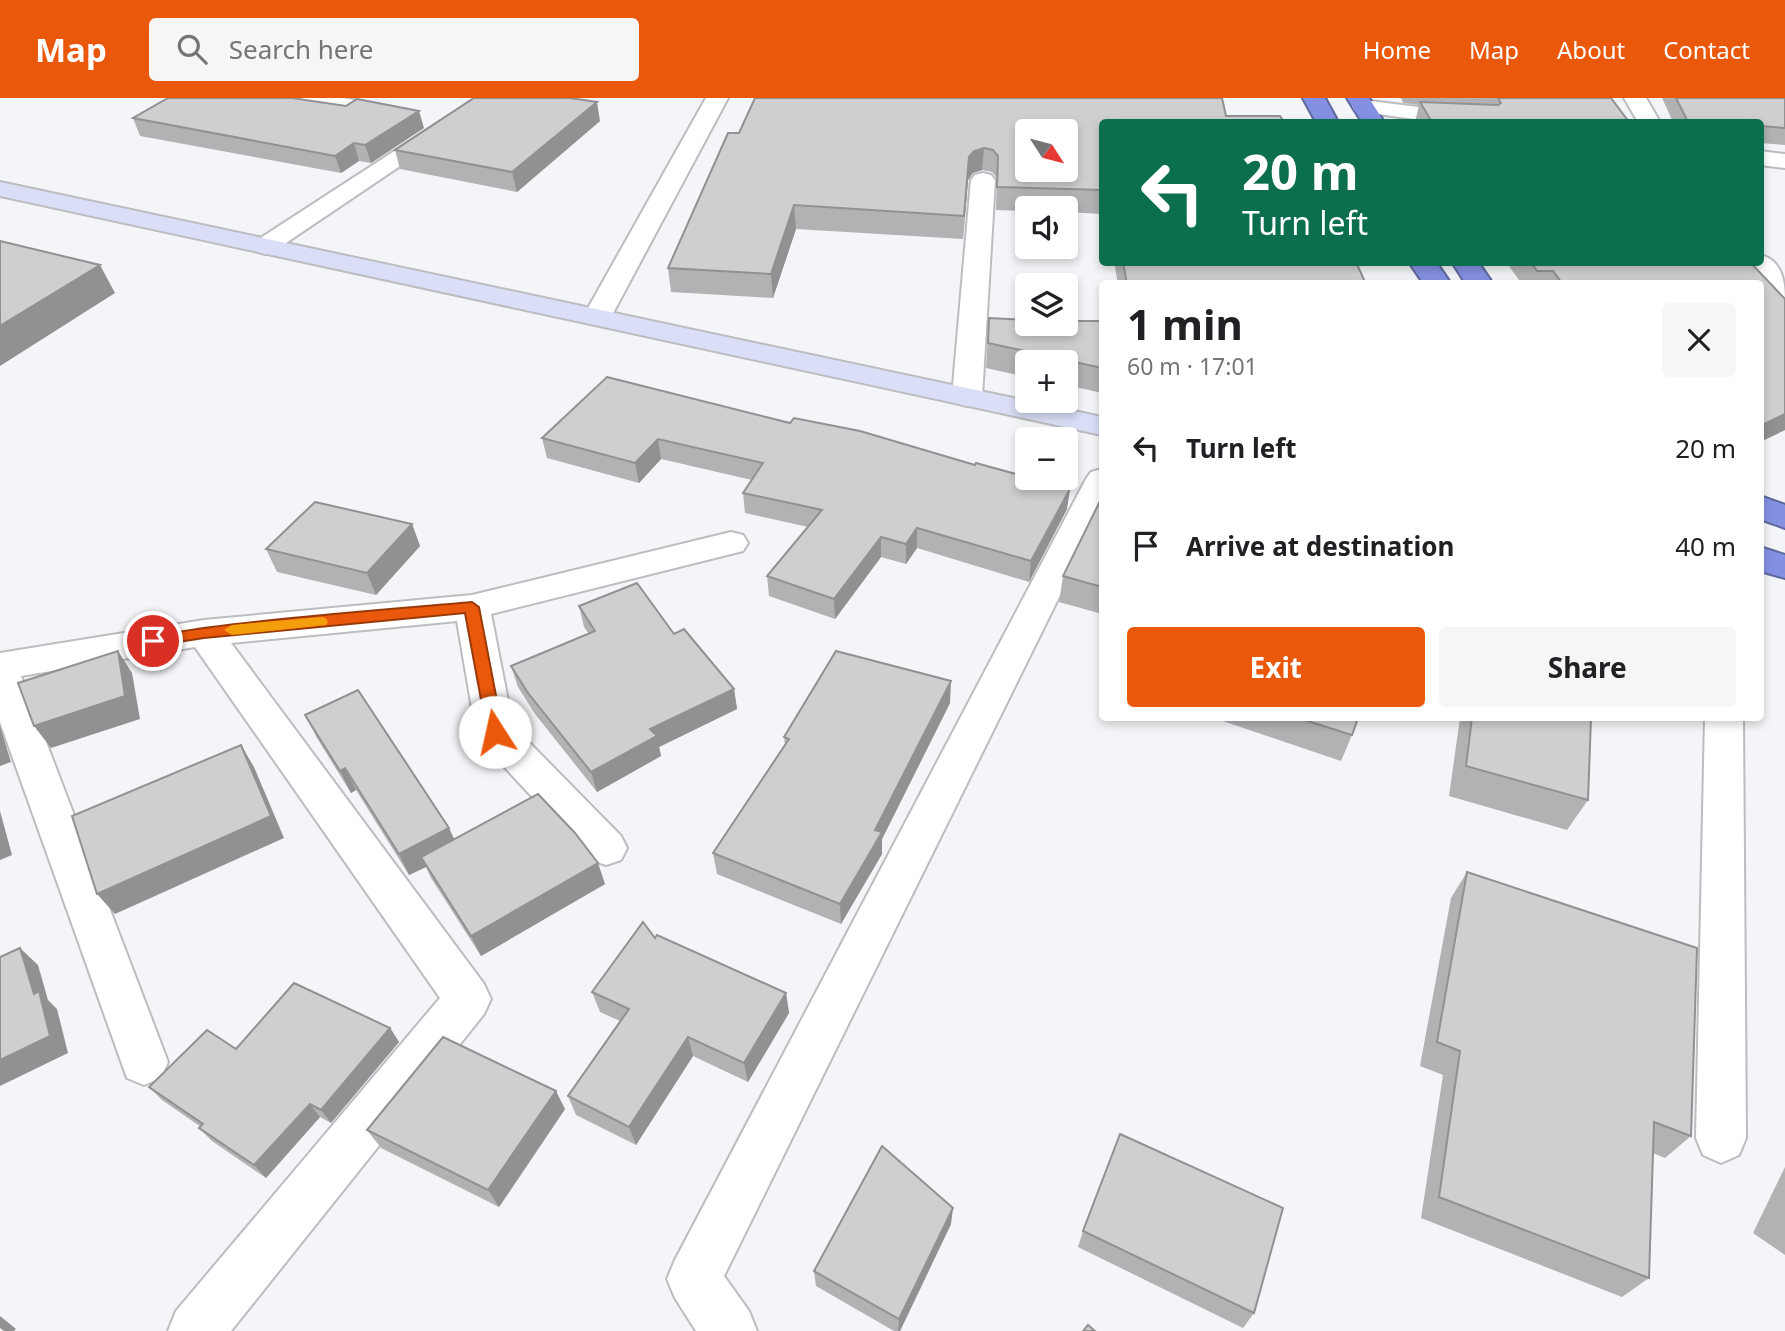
<!DOCTYPE html>
<html lang="en">
<head>
<meta charset="utf-8">
<style>
  body { margin:0; font-family:"Noto Sans",sans-serif; background:#f6f6f6; color:#202124; height:100vh; display:flex; flex-direction:column; font-size:26px; white-space:nowrap }
  * { box-sizing:border-box; margin:0 }
  p { font-size:23px; color:#757577 }
  .icon { flex:none; width:38px; height:38px; fill:none; stroke:currentColor; stroke-width:2; stroke-linecap:round; stroke-linejoin:round }
  .map { position:relative; flex:1; overflow:hidden }
  .drawer { position:absolute; left:1099px; top:182px; width:665px; height:441px; display:flex; flex-direction:column; background:#fff; border-radius:7px; box-shadow:0 4px 10px #0003 }
  .drawer>* { flex:none }
  .guide { position:absolute; left:1099px; top:21px; width:665px; height:147px; border-radius:7px; box-shadow:0 4px 10px #0003; background:#0b6e4f; color:#fff; overflow:hidden }
  .needle { width:46px; rotate:126deg }
  .buttons { position:absolute; left:1015px; top:21px; display:grid; gap:14px }
  .buttons a { display:grid; place-items:center; width:63px; height:63px; border-radius:7px; background:#fff; box-shadow:0 4px 10px #0003; font-size:35px }
  .pin { position:absolute; display:grid; place-items:center; width:60px; height:60px; color:#fff; margin:-30px; border:4px solid #fff; border-radius:50%; box-shadow:0 2px 7px #0007 }
  .me { position:absolute; width:77px; margin:-38px; rotate:350deg; stroke-linejoin:round; filter:drop-shadow(0 0 5px #0008) }
  .turn { display:flex; align-items:center; gap:24px; height:147px; padding:0 28px; font-size:32px }
  .turn .icon { width:91px; height:91px; stroke-width:2.5 }
  .turn b { display:block; font-size:49px; line-height:60px }
  .round { display:grid; place-items:center; flex:none; width:74px; height:74px; border-radius:7px; background:#f6f6f6 }
  .summary { display:flex; align-items:center; justify-content:space-between; height:119px; padding:0 28px }
  h1 { font-size:42px; font-weight:700; line-height:52px }
  .button { display:flex; gap:14px; margin-top:auto; padding:14px 28px }
  .button a { flex:1; height:80px; border-radius:7px; background:#ea580c; color:#fff; font-size:28px; font-weight:700; line-height:80px; text-align:center }
  .button a+a { background:#f6f6f6; color:#202124 }
  ul { padding:0; list-style:none }
  li { display:flex; align-items:center; gap:21px; height:98px; padding:0 28px }
  li div { flex:1 }
  li b { display:block; font-size:26px }
  li em { font-style:normal }
  header { display:flex; align-items:center; gap:42px; box-sizing:border-box; height:98px; padding:0 35px; background:#ea580c; color:#fff }
  header strong { font-size:33px }
  nav { display:flex; gap:38px; margin-inline-start:auto; font-size:24px }
  .search { width:490px; height:63px; background:#f6f6f6; display:flex; align-items:center; gap:18px; box-sizing:border-box; padding:0 24px; border-radius:7px; color:#757577; font-size:26px }
  .map>svg:first-child { display:block }
</style>
</head>
<body>
<header>
<strong>Map</strong>
<div class="search"><svg class="icon" aria-label="search" viewBox="0 0 24 24"><circle cx="10" cy="10" r="6"/><path d="M15 15l6 6"/></svg>Search here</div>
<nav><a>Home</a><a>Map</a><a>About</a><a>Contact</a></nav>
</header>
<div class="map">
<svg width="1785" height="1233" viewBox="0 0 1785 1233">
  <rect width="100%" height="100%" fill="#f4f5f8"/>
  <g fill="none" stroke-linecap="round" stroke-linejoin="round">
    <g stroke="#bcbdc0" stroke-width="4">
      <g id="street">
        <path d="M299 0H344L408 12 411 17 408 22 400 23 310 6 303 4Z"/>
        <path d="M476 0H501L274 153 265 156 256 153 252 148 256 143Z"/>
        <path d="M706 0H728L611 219 607 225 597 227 587 225 583 219Z"/>
        <path d="M1624 0H1646L1660 24H1638Z"/>
        <path d="M1363 2 1480 17 1488 19 1491 24H1436L1355 13 1352 8 1355 3Z"/>
        <path d="M1760 53 1785 56V70L1760 67Z"/>
        <path d="M983 75 991 77 995 82 982 299 977 305 967 308 957 305 952 299 971 82 975 77Z"/>
        <path d="M1760 157C1783 162 1785 185 1785 204L1776 202 1746 164H1760Z"/>
        <path d="M1102 371V412L724 1178 749 1213 757 1233H696L675 1200 667 1181 675 1162 1086 381 1091 374Z"/>
        <path d="M731 434 743 437 748 445 743 453 491 516 513 628 621 738 627 750 621 762 606 767 591 762 481 644 476 634 457 523 231 545 484 886 491 901 484 916 231 1233H168L176 1213 440 900 195 549 21 578 168 964 161 980 144 987 127 980 0 624V555L204 522 472 497Z"/>
        <path d="M1705 620H1743L1746 1040 1739 1057 1721 1065 1703 1057 1696 1040Z"/>
      </g>
    </g>
    <g stroke="#bcbdc0" stroke-width="4">
      <path id="secondary" d="M0 84 1102 319V337L0 98Z"/>
    </g>
    <g stroke="#60699e" stroke-width="4">
      <g id="highway">
        <path d="M1303 0H1325L1338 24H1316Z"/>
        <path d="M1347 0H1369L1384 24H1362Z"/>
        <path d="M1409 164H1436L1451 186H1424Z"/>
        <path d="M1452 164H1478L1493 186H1466Z"/>
        <path d="M1760 398 1785 407V430L1760 421Z"/>
        <path d="M1760 449 1785 457V480L1760 473Z"/>
      </g>
    </g>
    <use href="#street" fill="#fff" fill-rule="evenodd"/>
    <use href="#secondary" fill="#dadef6" fill-rule="evenodd"/>
    <use href="#highway" fill="#8491e2" fill-rule="evenodd"/>
  </g>
  <g fill="#b2b2b5">
    <path d="M1401 0H1611L1629 24H1415L1419 7 1403 5Z"/>
    <path d="M1662 0H1785V47L1760 45V24H1673Z"/>
    <path d="M346 8 424 30 371 65 359 63 341 75 140 38 133 20Z"/>
    <path d="M600 23 517 94 400 71 395 52Z"/>
    <path d="M1102 24V116L1066 114V110H1027V113L996 112 997 80 992 74 982 72 973 75 968 82 963 141 796 131 773 200 671 194 668 170 739 35Z"/>
    <path d="M1114 164H1356L1365 184 1374 186H1118Z"/>
    <path d="M1506 164H1750L1785 201V332L1760 344V186H1522Z"/>
    <path d="M989 220 1085 223H1102V295L1066 287V264H1027V279L986 270Z"/>
    <path d="M607 279 1067 411 1029 484 917 450 906 466 881 459 835 521 769 498 767 478 808 429 745 415 743 395 752 382 661 361 639 385 547 360 542 340Z"/>
    <path d="M1102 399V516L1059 504 1063 478Z"/>
    <path d="M412 426 420 448 376 497 277 474 266 451Z"/>
    <path d="M579 508 674 536 734 591 737 611 659 649 661 658 597 694 535 616 518 589 511 568 589 536 584 529Z"/>
    <path d="M950 605 882 741V756L841 826 717 776 713 755 785 647 784 639Z"/>
    <path d="M305 617 454 741 605 786 481 858 431 780 426 769 409 777 356 692 351 695 317 640Z"/>
    <path d="M1214 620H1358L1352 637 1341 663Z"/>
    <path d="M1460 620H1591L1588 702 1567 732 1449 698Z"/>
    <path d="M1467 774 1691 1038 1665 1060 1653 1055 1649 1180 1622 1199 1421 1120 1443 977 1420 968 1451 800Z"/>
    <path d="M655 840 786 895 789 915 748 984 693 958 636 1047 576 1017 568 998 620 923 600 914 592 894Z"/>
    <path d="M390 930 399 944 331 1025 320 1019 266 1080 212 1043 199 1030 201 1029 162 1002 149 989 236 951Z"/>
    <path d="M565 1011 499 1109 381 1050 367 1032Z"/>
    <path d="M1785 1069V1157L1753 1135Z"/>
    <path d="M951 1126 900 1233H894L816 1188 814 1173Z"/>
    <path d="M1083 1133 1254 1215 1243 1230 1078 1149Z"/>
  </g>
  <g fill="#919193">
    <path d="M597 4 600 23 517 94 512 74Z"/>
    <path d="M419 13 424 30 371 65 365 47Z"/>
    <path d="M354 45 359 63 341 75 335 58Z"/>
    <path d="M984 50 982 72 973 75 968 82 963 141 969 59 974 53Z"/>
    <path d="M794 107 796 131 773 200 771 176Z"/>
    <path d="M100 167 115 195 0 268V228Z"/>
    <path d="M1785 316V332L1760 344V328Z"/>
    <path d="M658 341 661 361 639 385 635 365Z"/>
    <path d="M1070 391 1067 411 1029 484 1031 463Z"/>
    <path d="M412 426 420 448 376 497 367 475Z"/>
    <path d="M917 430V450L906 466V446Z"/>
    <path d="M881 439V459L835 521 834 501Z"/>
    <path d="M118 553 132 575 140 621 51 650 34 628Z"/>
    <path d="M951 583 950 605 882 741V756L841 826 840 806 875 732Z"/>
    <path d="M734 591 737 611 659 649 661 658 597 694 591 674 650 631Z"/>
    <path d="M0 628 11 664 0 668Z"/>
    <path d="M241 647 254 669 284 740 115 816 97 796Z"/>
    <path d="M345 670 356 692 351 695 340 673Z"/>
    <path d="M0 713 12 757 0 762Z"/>
    <path d="M449 730 459 751 421 759 426 769 409 777 399 756Z"/>
    <path d="M598 765 605 786 481 858 471 838Z"/>
    <path d="M20 850 38 867 48 902 57 911 68 955 0 988V962L34 896Z"/>
    <path d="M786 895 789 915 748 984 744 965Z"/>
    <path d="M390 930 399 944 331 1025 321 1012Z"/>
    <path d="M688 939 693 958 636 1047 629 1029Z"/>
    <path d="M556 993 565 1011 499 1109 488 1092Z"/>
    <path d="M310 1006 320 1019 266 1080 254 1067Z"/>
    <path d="M953 1110 951 1126 900 1233H898L899 1221Z"/>
    <path d="M0 1218 16 1231 14 1233H4L0 1230Z"/>
  </g>
  <g fill="#cfcfd2" stroke="#919193" stroke-width="2" fill-rule="evenodd">
    <path d="M168 0H292L346 8 357 1 419 13 365 47 354 45 335 58 133 20Z"/>
    <path d="M474 0H570L597 4 512 74 395 52Z"/>
    <path d="M755 0H1222L1226 18H1280L1284 24H1102V92L997 89 998 58 993 52 984 50 974 53 969 59 964 118 794 107 771 176 668 170 728 35H739ZM1027 33H1066V72H1027Z"/>
    <path d="M1498 0H1611L1629 24H1432L1420 4 1498 7 1501 5Z"/>
    <path d="M1676 0H1785V30L1760 28V24H1718L1687 22Z"/>
    <path d="M0 143 100 167 0 228Z"/>
    <path d="M1123 164H1356L1365 184H1373L1374 186H1127Z"/>
    <path d="M1531 164H1750L1785 201V316L1760 328V186L1562 185 1553 173H1537Z"/>
    <path d="M989 220 1027 222V226H1066V223H1102V270L988 245Z"/>
    <path d="M607 279 790 325 794 320 860 333 975 367 976 365 1070 391 1031 463 917 430 906 446 881 439 834 501 767 478 822 412 743 395 763 365 658 341 635 365 542 340Z"/>
    <path d="M1102 399V489L1063 478Z"/>
    <path d="M315 404 412 426 367 475 266 451Z"/>
    <path d="M637 485 674 536 684 531 734 591 650 631 657 638 591 674 528 595 511 568 595 533 579 508Z"/>
    <path d="M118 553 125 598 34 628 18 585Z"/>
    <path d="M836 553 951 583 875 732 882 734 840 806 713 755 789 641 784 639Z"/>
    <path d="M358 592 449 730 399 756 345 670 340 673 305 617Z"/>
    <path d="M1298 620H1358L1352 637Z"/>
    <path d="M1472 620H1591L1588 702 1466 668Z"/>
    <path d="M241 647 271 718 97 796 72 718Z"/>
    <path d="M538 696 575 735 598 765 471 838 421 759Z"/>
    <path d="M1467 774 1697 850 1691 1038 1654 1024 1649 1180 1439 1099 1460 953 1437 944Z"/>
    <path d="M643 824 655 840 657 837 786 895 744 965 688 939 629 1029 568 998 629 911 592 894Z"/>
    <path d="M20 850 34 896 39 893 50 938 0 962V859Z"/>
    <path d="M294 885 390 930 321 1012 310 1006 254 1067 199 1030 203 1026 149 989 207 932 236 951Z"/>
    <path d="M443 939 556 993 488 1092 367 1032Z"/>
    <path d="M1120 1036 1283 1110 1254 1215 1083 1133Z"/>
    <path d="M882 1048 953 1110 899 1221 814 1173Z"/>
    <path d="M1088 1227 1095 1233H1083Z"/>
  </g>
  <path fill="#ea580c" stroke="#983908" stroke-width="2" d="M472 504 479 509 503 634 495 640 487 634 465 515 204 540 153 548 145 543C157 528 432 508 472 504Z"/>
  <path fill="#f59e0b" d="M321 519 326 520 328 524 326 527 232 537 224 532 232 527Z"/>
</svg>
<div class="buttons">
<a><svg class="needle" viewBox="-14 -14 28 28"><path d="M0-13l5 13h-10z" fill="#e53935"/><path d="M0 13l5-13h-10z" fill="#757577"/></svg></a>
<a><svg class="icon" aria-label="sound" viewBox="0 0 24 24"><path d="M4 9h4l5-4v14l-5-4H4zM17 9q2 3 0 6"/></svg></a>
<a><svg class="icon" aria-label="layers" viewBox="0 0 24 24"><path d="M12 4l9 5-9 5-9-5zM3 14l9 5 9-5"/></svg></a>
<a>+</a>
<a>−</a>
</div>
<div class="pin" style="left:153px;top:543px;background:#d93025"><svg class="icon" aria-label="arrive" viewBox="0 0 24 24"><path d="M6 21V4h12l-3 4 3 4H6"/></svg></div>
<svg class="me" style="left:495px;top:634px" viewBox="-20 -20 40 40"><circle r="19" fill="#fff"/><path d="M0-13L10 11 0 6-10 11z" fill="#ea580c"/></svg>
<div class="guide">
<div class="turn"><svg class="icon" aria-label="left" viewBox="0 0 24 24"><path d="M17 20v-9H6M10 6l-5 5 5 5"/></svg><div><b>20 m</b>Turn left</div></div>
</div>
<section class="drawer">
<div class="summary"><div><h1>1 min</h1><p>60 m · 17:01</p></div><a class="round"><svg class="icon" aria-label="close" viewBox="0 0 24 24"><path d="M6 6l12 12M18 6L6 18"/></svg></a></div>
<ul>
<li><svg class="icon" aria-label="left" viewBox="0 0 24 24"><path d="M17 20v-9H6M10 6l-5 5 5 5"/></svg><div><b>Turn left</b></div><em>20 m</em></li>
<li><svg class="icon" aria-label="arrive" viewBox="0 0 24 24"><path d="M6 21V4h12l-3 4 3 4H6"/></svg><div><b>Arrive at destination</b></div><em>40 m</em></li>
</ul>
<div class="button"><a>Exit</a><a>Share</a></div>
</section>
</div>
</body>
</html>
